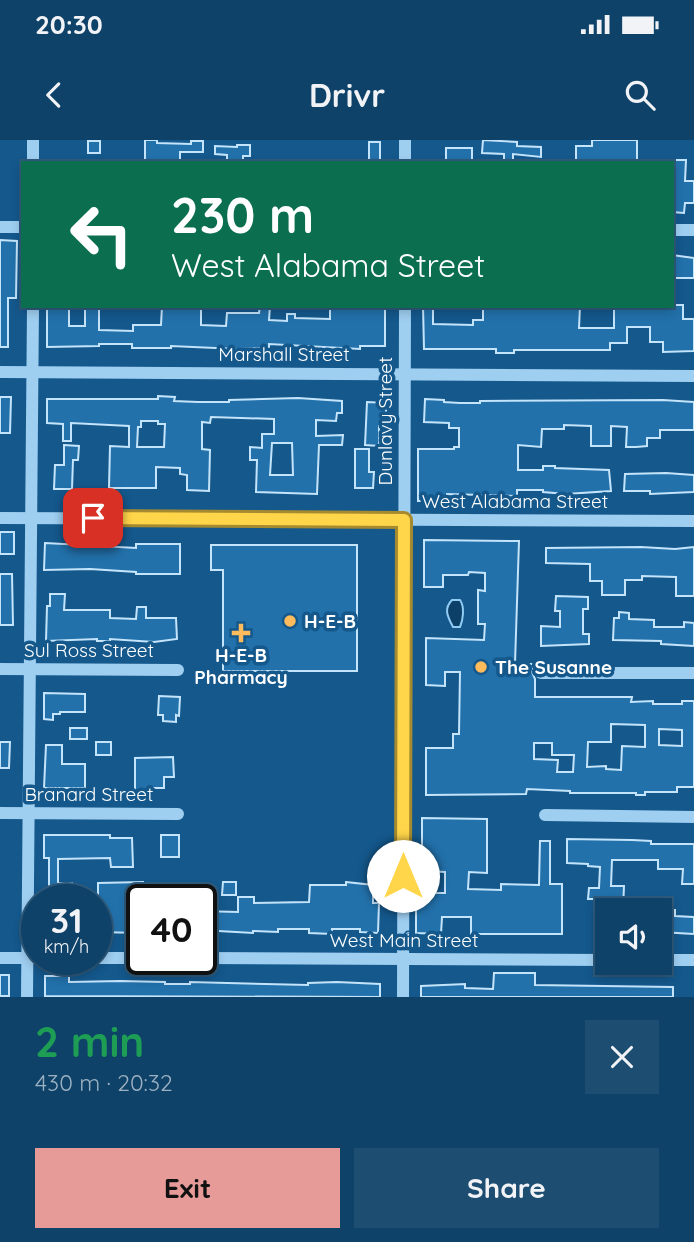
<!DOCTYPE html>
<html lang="en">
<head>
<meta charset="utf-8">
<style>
  body { margin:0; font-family:Quicksand,sans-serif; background:#1d4d71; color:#f1f3f6; height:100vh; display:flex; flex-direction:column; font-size:26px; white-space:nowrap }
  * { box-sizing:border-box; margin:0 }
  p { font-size:23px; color:#9bb0c0 }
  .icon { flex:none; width:38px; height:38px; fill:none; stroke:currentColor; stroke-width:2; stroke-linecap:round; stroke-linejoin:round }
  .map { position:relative; height:857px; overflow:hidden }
  .side { display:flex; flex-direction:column; background:#0f4269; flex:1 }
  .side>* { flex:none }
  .hud { position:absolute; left:21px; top:21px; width:653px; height:147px; border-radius:0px; box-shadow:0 4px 10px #0003,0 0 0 2px #2f5b7d; background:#0b6e4f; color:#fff; overflow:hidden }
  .fabs { position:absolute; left:595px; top:758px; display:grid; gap:14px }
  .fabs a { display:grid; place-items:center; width:77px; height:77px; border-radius:0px; background:#0f4269; box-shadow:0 4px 10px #0003,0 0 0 2px #2f5b7d; font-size:35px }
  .speed { position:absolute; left:21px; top:744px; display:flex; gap:14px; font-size:35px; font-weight:700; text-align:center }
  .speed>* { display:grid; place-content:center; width:91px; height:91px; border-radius:50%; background:#0f4269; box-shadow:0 4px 10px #0003,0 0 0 2px #2f5b7d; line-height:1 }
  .speed small { font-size:18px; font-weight:400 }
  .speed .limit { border:4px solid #111; border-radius:10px; background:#fff; color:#111 }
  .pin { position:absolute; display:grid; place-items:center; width:60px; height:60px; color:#fff; margin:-30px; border-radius:14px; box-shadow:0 4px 10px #0006 }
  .me { position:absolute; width:77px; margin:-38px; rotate:0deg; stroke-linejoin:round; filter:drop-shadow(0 0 5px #0008) }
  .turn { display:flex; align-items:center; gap:24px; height:147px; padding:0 35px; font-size:32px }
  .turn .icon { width:91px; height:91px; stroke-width:2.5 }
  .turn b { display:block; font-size:49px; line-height:60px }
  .round { display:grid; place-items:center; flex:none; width:74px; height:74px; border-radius:0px; background:#1d4d71 }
  .head { display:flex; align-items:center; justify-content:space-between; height:119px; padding:0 35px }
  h1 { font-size:42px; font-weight:700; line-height:52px; color:#1e9e55 }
  .action { display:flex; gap:14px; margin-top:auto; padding:14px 35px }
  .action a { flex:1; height:80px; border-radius:0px; background:#e69b98; color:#111; font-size:28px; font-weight:700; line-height:80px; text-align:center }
  .action a+a { background:#1d4d71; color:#f1f3f6 }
  .status { display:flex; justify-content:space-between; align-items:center; height:49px; padding:0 35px; background:#0f4269; direction:ltr }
  .status svg { height:19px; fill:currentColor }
  header { display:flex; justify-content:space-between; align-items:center; height:91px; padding:0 35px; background:#0f4269; font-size:32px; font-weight:700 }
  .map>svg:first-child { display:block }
</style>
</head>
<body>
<div class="status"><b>20:30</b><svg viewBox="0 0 49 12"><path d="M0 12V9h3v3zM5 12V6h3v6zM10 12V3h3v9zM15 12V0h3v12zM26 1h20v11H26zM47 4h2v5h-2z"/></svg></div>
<header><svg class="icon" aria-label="back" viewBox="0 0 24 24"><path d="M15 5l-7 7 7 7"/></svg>Drivr<svg class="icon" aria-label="search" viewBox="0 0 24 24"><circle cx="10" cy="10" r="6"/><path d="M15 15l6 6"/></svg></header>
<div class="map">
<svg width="694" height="857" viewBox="0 0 694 857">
  <rect width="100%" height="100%" fill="#14588c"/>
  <path fill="#0d4069" stroke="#8fcbf3" stroke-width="2" d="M452 460H460C465 467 463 480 460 487H453C448 477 443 469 452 460Z"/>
  <g fill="#2271ab" stroke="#c4e4fb" stroke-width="2" fill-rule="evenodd">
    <path d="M145 0H157V3L191 4V1H203V12H180V23H145Z"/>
    <path d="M483 0 517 2V6L541 7V17L513 14V23H504V14L482 13Z"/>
    <path d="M592 0H637V23H576V6H592Z"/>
    <rect x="88" y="1" width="12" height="12"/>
    <rect x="369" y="2" width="11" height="21"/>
    <path d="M237 5H250V16H243V23H227V15L215 14V6L237 7Z"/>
    <rect x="446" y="8" width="26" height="15"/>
    <path d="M672 20H686L685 41H694V63H685L684 73 672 72Z"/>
    <path d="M0 100 17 101 16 158H8V207H0Z"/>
    <path d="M672 115 694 118V138H672Z"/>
    <path d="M672 165H683V179H694V211L663 212V202H650V187H627V203H610V210H514V213H496V209H424L423 166H433V184L473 185V180H483V166H580L579 188H614V166Z"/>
    <path d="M47 166H69V186H85V166H99V190L133 191V185H161L162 166H201V185L226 186 227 173H259L260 166H270L269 180 287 181V174H295V178L330 179V166H385V206H360V209L269 204V208L238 209 171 206V208H132V204H99V206L47 207Z"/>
    <path d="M158 256 175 257 174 261 198 262H229V260L298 258 342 261V273H337L336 281 316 280V296L343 295 342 305H319L317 354 256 352 257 320H250V307L262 308V294H274V279L211 277 210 283 202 282V309L210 310 209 351 187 350V335L180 334V328L156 327V348H109L110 306 129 307V286L71 283V301H63V284L47 283V259H158ZM141 281H158V284H165L164 307H137L138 287H141ZM272 303H292L293 335H270Z"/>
    <path d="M0 257H11L10 293H0Z"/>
    <path d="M425 259 444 260V262L460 263H480V261L663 260 694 262V290H660V298H647V306L636 307H626L627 287 611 286V306H591V286L564 285V289H542L541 307 518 305V330H543V326H555V328L609 330 611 351 566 354 543 352V350H517V356L447 354V361H418V309H454V307H459V288H449V283L424 282Z"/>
    <path d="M367 262 386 263V286H379V306L365 305Z"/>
    <path d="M64 305 79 306 78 320H73L72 349H54L55 325H64Z"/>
    <path d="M355 309H369V332H374L373 348H355Z"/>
    <path d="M666 333 694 335V352L650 354V351H624L625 334Z"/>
    <rect x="0" y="392" width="14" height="22"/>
    <path d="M424 400 519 401 515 524H535L532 532 535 539V557H632L631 562 653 561V564H682V561H694V647H677V652H645V655H636V653H570V651L527 649 526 654 426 655V608H453V594H459L460 532H445V546L426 545V498L484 500 485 484H478V450L485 451V433L469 432 468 435H443V447H424ZM611 584 645 585V607L622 606 621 630 606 629V626L587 627 588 602H611ZM659 589 682 590V606L659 605ZM534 603H552V615H574L573 632H557L558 620 534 619Z"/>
    <path d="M45 403 136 408V404H180V434H136V432L90 429 44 430Z"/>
    <path d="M211 405H357V531H223V430H211Z"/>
    <path d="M641 407 675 409 694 407V456H676V437L642 436V440H625V455H602V441H590V424L546 423V408Z"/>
    <path d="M0 434H12L13 485H0Z"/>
    <path d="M50 454H65L64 470H110V478L136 479 137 467H146V478H176L177 499 154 502 110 499V501H97V499L46 501 47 466H50Z"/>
    <path d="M556 456 588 457V469H583V494H589V504L541 506V486L560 487V471H555Z"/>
    <path d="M619 472 629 473V479L654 480V487H684V482L694 483V506L661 504V501L613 500 614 478H619Z"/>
    <path d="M44 553 85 554V572H60V574H53V580L44 579Z"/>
    <path d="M159 556 180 557 179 576 176 575V582L163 581V575H158Z"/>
    <rect x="70" y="588" width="17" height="11"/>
    <path d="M0 602H10L9 628H0Z"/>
    <rect x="96" y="602" width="15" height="13"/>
    <path d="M46 605H62V624H85V648H44Z"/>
    <path d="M173 617 174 637H164V648H151V654H135V618Z"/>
    <path d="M422 678 487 679V733L469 732 468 749 501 750V744L539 745 540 701H550V744H562V794H471V777H442L441 794 416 793V753H445V732L422 731Z"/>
    <path d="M44 695H110V698H132L133 727H111L110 718 58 719V743H72V760H49V718H44Z"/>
    <rect x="161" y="695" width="18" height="22"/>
    <path d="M567 699 632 700 651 701V704H694V744H682L683 729H658V720H612L611 746H624L623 770H607V793H596L597 759H588L589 748H599L600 727 588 726V724L567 723Z"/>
    <path d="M143 742 142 753H140V793L98 792V743Z"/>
    <path d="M223 742H236V755H222Z"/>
    <path d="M346 742 373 745V763H379L378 793 360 792V789H332V794L309 793V789H278V792L253 791V793L201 790V771L238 772V757H254V763L309 762 310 745H346Z"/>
    <path d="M660 770H675V776L694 777V794L660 792Z"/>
    <path d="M494 833H535V845L673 847V857H421V846L465 844V848L493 849Z"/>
    <rect x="0" y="835" width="9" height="21"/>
    <path d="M45 836H69V842L120 841 165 842V844H190V842L308 845V843L337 842 380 844V857L45 856Z"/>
  </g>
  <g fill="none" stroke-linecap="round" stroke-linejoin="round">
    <g stroke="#9ecef0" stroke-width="12">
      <path d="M33 23V0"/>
      <path d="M405 23V0"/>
      <path d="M0 87H23"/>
      <path d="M672 90H694"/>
      <path d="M0 232 694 236"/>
      <path d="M0 378 694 381"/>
      <path d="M0 529 178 530"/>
      <path d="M541 533H694"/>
      <path d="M0 673 178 674"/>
      <path d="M545 675 694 677"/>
      <path d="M0 818H37"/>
      <path d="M96 818H142"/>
      <path d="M201 818 607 820"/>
      <path d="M660 820H694"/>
      <path d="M27 857 33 166"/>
      <path d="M403 857 405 166"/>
    </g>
  </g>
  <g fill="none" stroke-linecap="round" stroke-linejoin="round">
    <g stroke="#a68a30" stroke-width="18">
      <path id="route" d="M93 378 404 380 403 736"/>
    </g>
    <use href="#route" stroke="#ffd54a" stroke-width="12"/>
  </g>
  <g fill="#ffbb5c" stroke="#14588c" stroke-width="2.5">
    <circle cx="290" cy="481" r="7"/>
    <path d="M237.5 482.5h7v7h7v7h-7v7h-7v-7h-7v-7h7z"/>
    <circle cx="481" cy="527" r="7"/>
  </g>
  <g text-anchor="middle" stroke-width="7" stroke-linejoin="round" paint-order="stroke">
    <g font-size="19" fill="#fff" stroke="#14588c">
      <text x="284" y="221">Marshall Street</text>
      <text transform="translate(385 281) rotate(-90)" y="7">Dunlavy Street</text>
      <text x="515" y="368">West Alabama Street</text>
      <text x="89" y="517">Sul Ross Street</text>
      <text x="89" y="661">Branard Street</text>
      <text x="404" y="807">West Main Street</text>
    </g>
    <g font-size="19" font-weight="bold" fill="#fff" stroke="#14588c" text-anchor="start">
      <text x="304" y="488">H-E-B</text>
      <text x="241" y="522" text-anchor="middle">H-E-B<tspan x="241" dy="22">Pharmacy</tspan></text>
      <text x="495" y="534">The Susanne</text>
    </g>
  </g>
</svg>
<div class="fabs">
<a><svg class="icon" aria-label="sound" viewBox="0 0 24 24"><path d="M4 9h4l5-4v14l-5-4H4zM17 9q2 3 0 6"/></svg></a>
</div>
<div class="speed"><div>31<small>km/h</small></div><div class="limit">40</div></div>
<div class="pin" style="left:93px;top:378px;background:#d93025"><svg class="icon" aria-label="arrive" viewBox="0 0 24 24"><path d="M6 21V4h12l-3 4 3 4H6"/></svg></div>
<svg class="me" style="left:403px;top:736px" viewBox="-20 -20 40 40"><circle r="19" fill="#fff"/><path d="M0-13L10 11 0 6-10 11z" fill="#ffd54a"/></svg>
<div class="hud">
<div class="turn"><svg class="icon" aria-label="left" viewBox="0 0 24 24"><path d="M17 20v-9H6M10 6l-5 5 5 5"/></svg><div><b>230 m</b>West Alabama Street</div></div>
</div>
</div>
<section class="side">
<div class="head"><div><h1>2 min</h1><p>430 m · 20:32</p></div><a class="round"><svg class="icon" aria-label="close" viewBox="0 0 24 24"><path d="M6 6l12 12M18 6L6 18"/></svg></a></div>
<div class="action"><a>Exit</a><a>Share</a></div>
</section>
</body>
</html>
